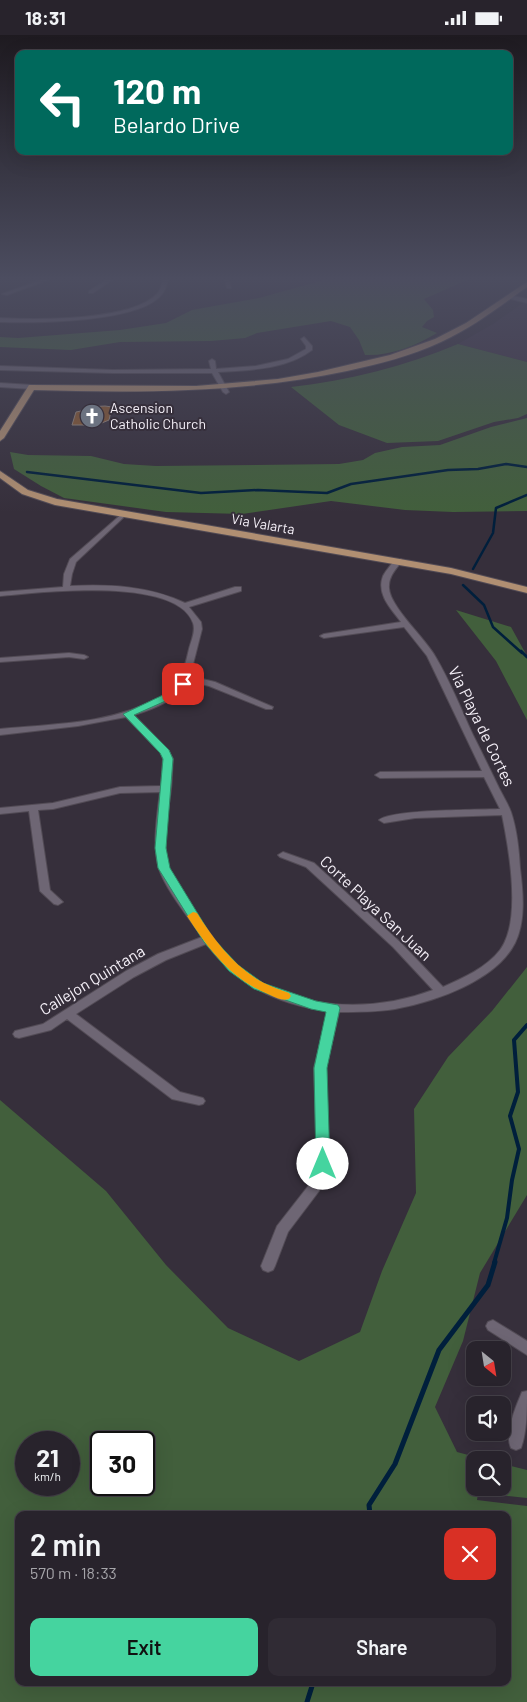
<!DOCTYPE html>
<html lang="en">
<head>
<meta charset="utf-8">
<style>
  body { margin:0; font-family:Barlow,sans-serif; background:#302b34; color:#f1f3f6; height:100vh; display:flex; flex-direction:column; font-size:19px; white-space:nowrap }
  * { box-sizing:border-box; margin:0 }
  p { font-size:16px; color:#a5a4a9 }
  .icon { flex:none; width:28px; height:28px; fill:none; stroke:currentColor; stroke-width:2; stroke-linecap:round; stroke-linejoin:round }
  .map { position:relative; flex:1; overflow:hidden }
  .side { position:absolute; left:15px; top:1476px; width:496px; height:175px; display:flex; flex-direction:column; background:#28232c; border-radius:10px; box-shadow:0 5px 20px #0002,0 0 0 1px #444048 }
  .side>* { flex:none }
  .guide { position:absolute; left:15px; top:15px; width:498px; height:105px; border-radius:10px; box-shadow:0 5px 20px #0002,0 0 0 1px #444048; background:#00695c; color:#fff; overflow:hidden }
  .needle { width:32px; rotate:150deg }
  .tools { position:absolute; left:466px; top:1306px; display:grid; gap:10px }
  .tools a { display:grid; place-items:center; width:45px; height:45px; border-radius:10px; background:#28232c; box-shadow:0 5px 20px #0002,0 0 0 1px #444048; font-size:25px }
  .speed { position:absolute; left:15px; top:1396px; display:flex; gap:10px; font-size:25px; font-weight:700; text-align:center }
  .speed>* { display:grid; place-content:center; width:65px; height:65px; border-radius:50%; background:#28232c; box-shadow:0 5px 20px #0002,0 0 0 1px #444048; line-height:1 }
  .speed small { font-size:12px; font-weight:400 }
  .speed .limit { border:2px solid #111; border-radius:8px; background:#fff; color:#111 }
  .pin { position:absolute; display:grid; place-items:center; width:42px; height:42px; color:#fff; margin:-21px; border-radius:10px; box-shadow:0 2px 8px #0006 }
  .me { position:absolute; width:55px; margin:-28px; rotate:0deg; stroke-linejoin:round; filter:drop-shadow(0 0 4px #0008) }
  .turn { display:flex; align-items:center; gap:18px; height:105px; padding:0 15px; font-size:22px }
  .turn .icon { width:65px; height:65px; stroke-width:2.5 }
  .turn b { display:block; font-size:35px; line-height:42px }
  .round { display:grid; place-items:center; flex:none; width:52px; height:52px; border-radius:10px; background:#302b34 }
  .headline { display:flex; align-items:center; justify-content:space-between; height:85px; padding:0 15px }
  h1 { font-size:30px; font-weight:600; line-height:38px }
  .action { display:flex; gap:10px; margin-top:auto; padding:10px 15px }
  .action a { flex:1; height:58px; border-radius:10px; background:#45d49f; color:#111; font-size:20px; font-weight:600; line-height:58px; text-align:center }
  .action a+a { background:#302b34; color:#f1f3f6 }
  .status { display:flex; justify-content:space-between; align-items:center; height:35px; padding:0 25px; background:#28232c; direction:ltr }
  .status svg { height:14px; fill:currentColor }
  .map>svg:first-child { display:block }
</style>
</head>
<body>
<div class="status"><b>18:31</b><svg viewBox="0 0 49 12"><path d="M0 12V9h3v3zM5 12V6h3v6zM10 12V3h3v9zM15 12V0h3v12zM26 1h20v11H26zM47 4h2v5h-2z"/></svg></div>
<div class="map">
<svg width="527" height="1667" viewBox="0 0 527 1667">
  <rect width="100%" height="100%" fill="#362f3b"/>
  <path fill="#3f3446" d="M527 265V327L458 309 493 289Z"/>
  <g fill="#425f3c" fill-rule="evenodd">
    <path d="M324 245H467L424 264 433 275 434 282 427 286 422 292 437 298C415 311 391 321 365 320L359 305 350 292 331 286 257 298 245 303 211 306 120 307 71 315 0 312V302L18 303 120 295 166 288 192 275 259 263Z"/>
    <path d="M458 309 527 327V379L518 383 494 387 438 406 387 408 339 390 291 352C348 346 405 331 458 309Z"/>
    <path d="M527 383V476L453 477 405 475 331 466 242 479 166 477 64 463 41 451 14 434 10 417 28 420 91 421 124 429 156 431 339 429 363 425 375 418 402 412 440 410 491 392Z"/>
    <path d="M456 575 511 592 527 621V685L496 626Z"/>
    <path d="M527 932V1160L480 1238 463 1306 435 1372 457 1417 487 1425H475V1452H502L503 1429 527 1435V1463L478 1458 477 1465 527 1471V1667H0V1065L106 1156 166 1230 228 1293 299 1326 360 1297 382 1236 416 1158 414 1074 448 1022 492 976ZM26 1408H69V1450H26ZM101 1408H144V1450H101ZM19 1480H508V1648H19Z"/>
  </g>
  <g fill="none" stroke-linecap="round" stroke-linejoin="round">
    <g stroke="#001f3c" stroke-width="2.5">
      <path d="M27 437 201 458 258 455 327 458 351 449 448 435 478 434 506 429 527 432"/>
      <path d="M473 534 493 498 496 473 527 460"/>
      <path d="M463 550 484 570 493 592 522 618"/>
    </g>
    <path stroke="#001f3c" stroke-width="3" d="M521 616 527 622"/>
    <path stroke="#001f3c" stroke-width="4" d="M494 1228 507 1183 512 1145 519 1114 510 1081 518 1057 514 1005 527 990"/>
    <g stroke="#001f3c" stroke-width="5">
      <path d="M370 1480 369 1470 395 1429 439 1315 488 1250 495 1227"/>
      <path d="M307 1667 313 1648"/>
    </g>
  </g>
  <path fill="#8a582f" stroke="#96877d" d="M105 371 112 372 109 385 97 390H72L76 377 86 375 87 372Z"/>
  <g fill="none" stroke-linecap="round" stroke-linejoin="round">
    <g stroke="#524b55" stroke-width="2">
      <g id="minor">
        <path d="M41 245H48L7 260 2 259Z"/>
        <path d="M106 245H112L93 258H89V256Z"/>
        <path d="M163 245H168C167 249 165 256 162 259 141 288 34 288 0 287V283C37 285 131 286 157 259 160 256 162 249 163 245Z"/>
        <path d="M225 245H229L231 253H227Z"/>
        <path d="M509 260 527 264V268L507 263Z"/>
        <path d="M304 302 312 311V315C286 335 248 335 218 337L229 357 226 359 223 357 212 338H113L0 335V331L113 335 211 334 209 326 212 324 215 326 216 334 256 331 288 324 306 314V311L301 304Z"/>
        <path d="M0 348 32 350 35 352 32 354 0 352Z"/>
        <path d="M124 477 126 478V480L76 527 72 539 70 551C109 549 149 551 185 568L235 552H241V556L189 572 201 587 202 594 190 641 215 647 273 672 272 674H266L209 651 188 646C177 665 154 674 134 680L168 715 173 724C172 734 172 745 171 754 168 779 161 808 169 833 174 849 187 864 196 878 208 896 220 914 236 929 288 976 370 979 433 955L393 912 306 832 280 822 278 820 283 817 314 828 401 908 443 952C463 943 486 933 500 915 522 886 509 814 502 780L415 783 384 788 379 785C392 774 479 775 500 774L484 742 380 743 375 740 380 737 482 736 427 621 404 592 324 603 320 601 324 599 401 587C391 574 376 559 383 541 386 535 392 529 395 524H401L402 526C396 534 388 542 389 553 390 572 425 603 435 621 450 646 461 674 473 700 482 718 491 736 499 753 503 761 508 769 511 777 517 795 519 815 520 833 523 857 526 886 515 908 496 946 434 967 395 974 377 977 358 977 339 977L326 1033 329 1129 319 1156 288 1197 275 1231 273 1235 268 1237 263 1235 261 1231 277 1191 309 1150 317 1129 314 1033 328 976C276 969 238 950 206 909L166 925 134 942 76 979 180 1057 203 1063 205 1066 203 1069 199 1070 172 1064 67 984 51 995 19 1003 15 1002 13 999 15 996 43 989 126 936 158 919 202 902C189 883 166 855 159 834 152 810 157 781 160 757L120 758 53 774 38 775 50 855 63 867 58 870 54 869 40 856 29 776 0 779V773L53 768 120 752 161 751 163 724 161 718 126 682 78 691 0 700V694C53 689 111 689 159 663 180 652 184 636 189 614 191 606 196 596 193 588 177 541 39 557 0 561V557L63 552 64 539 70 524Z"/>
        <path d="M69 618 84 620 88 622 84 624 69 622 0 627V623Z"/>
        <path d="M493 1285 527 1306V1320L488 1295 486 1291 488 1287Z"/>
        <path d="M527 1356C527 1374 527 1396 521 1413L516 1415 511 1413C504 1399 516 1371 522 1357Z"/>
      </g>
    </g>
    <g stroke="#524b55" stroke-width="2">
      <g id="major">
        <path d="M527 247V252C499 272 472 293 441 307 411 321 379 329 347 336 244 358 140 358 34 355L4 403 0 406V396L29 350 196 351 278 344 318 337 390 320 435 304 466 288Z"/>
        <path d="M0 436 28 455 57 464 451 533 527 552V558L451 539 55 470 22 459 0 443Z"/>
      </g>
    </g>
    <use href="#minor" fill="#6e6674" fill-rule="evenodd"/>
    <use href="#major" fill="#b08f72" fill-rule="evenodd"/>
  </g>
  <linearGradient id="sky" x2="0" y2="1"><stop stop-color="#1e1a20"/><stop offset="0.51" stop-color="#4c4d60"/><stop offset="1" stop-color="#4c4d60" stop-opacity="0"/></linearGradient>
  <rect width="527" height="478" fill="url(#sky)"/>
  <path fill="#45d49f" stroke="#2d8a67" d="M183 646 187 649 170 664 134 680 169 715 173 724 166 813 170 833 212 902 238 930 263 948 316 966 338 970 340 973 327 1033 330 1129 328 1133 323 1135 318 1133 316 1129 314 1033 326 977 311 974 254 954 229 936 204 907 158 833 155 813 163 724 160 718 123 679 163 660Z"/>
  <path fill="#f59e0b" d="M193 877 197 878C214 905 235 933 264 948 272 952 281 955 289 958L291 961 289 964C282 966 277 963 270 960 232 945 209 915 187 881Z"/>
  <defs>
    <g id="church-disc" transform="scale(1.25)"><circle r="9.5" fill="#6b7280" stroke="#362f3b"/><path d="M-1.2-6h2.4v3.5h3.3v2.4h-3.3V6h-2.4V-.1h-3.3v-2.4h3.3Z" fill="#fff"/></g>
  </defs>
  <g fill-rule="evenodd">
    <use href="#church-disc" x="92" y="381"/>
  </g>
  <g text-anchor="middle" stroke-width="4" stroke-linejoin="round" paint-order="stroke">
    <g font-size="14" fill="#f5f0f8" stroke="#362f3b" text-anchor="start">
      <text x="110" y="378">Ascension<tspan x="110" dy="16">Catholic Church</tspan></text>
    </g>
    <g font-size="14" fill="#f5f0f8" stroke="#362f3b">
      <text transform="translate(263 489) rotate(10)" y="5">Via Valarta</text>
    </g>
    <g font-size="16" fill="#f5f0f8" stroke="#362f3b">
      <text transform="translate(482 691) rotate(64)" y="6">Via Playa de Cortes</text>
      <text transform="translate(376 873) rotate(43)" y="6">Corte Playa San Juan</text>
      <text transform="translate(92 945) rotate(-31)" y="6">Callejon Quintana</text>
    </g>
  </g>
</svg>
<div class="tools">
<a><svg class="needle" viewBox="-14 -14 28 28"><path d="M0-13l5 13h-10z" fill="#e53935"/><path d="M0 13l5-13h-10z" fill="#a5a4a9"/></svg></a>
<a><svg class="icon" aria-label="sound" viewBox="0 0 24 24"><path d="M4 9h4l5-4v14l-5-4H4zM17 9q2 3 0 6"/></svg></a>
<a><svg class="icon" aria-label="search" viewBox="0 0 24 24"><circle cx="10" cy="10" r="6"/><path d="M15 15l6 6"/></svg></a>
</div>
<div class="speed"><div>21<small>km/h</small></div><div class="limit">30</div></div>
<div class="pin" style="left:183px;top:649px;background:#d93025"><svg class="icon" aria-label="arrive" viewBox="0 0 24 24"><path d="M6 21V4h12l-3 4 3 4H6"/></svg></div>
<svg class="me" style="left:323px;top:1129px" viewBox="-20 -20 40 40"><circle r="19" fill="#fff"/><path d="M0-13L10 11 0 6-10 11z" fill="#45d49f"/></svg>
<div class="guide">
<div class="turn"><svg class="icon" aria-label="left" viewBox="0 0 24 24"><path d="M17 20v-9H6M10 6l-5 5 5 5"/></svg><div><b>120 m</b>Belardo Drive</div></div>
</div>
<section class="side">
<div class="headline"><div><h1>2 min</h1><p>570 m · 18:33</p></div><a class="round" style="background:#d93025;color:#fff"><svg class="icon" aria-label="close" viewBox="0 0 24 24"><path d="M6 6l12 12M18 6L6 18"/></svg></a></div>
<div class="action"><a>Exit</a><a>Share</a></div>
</section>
</div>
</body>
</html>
